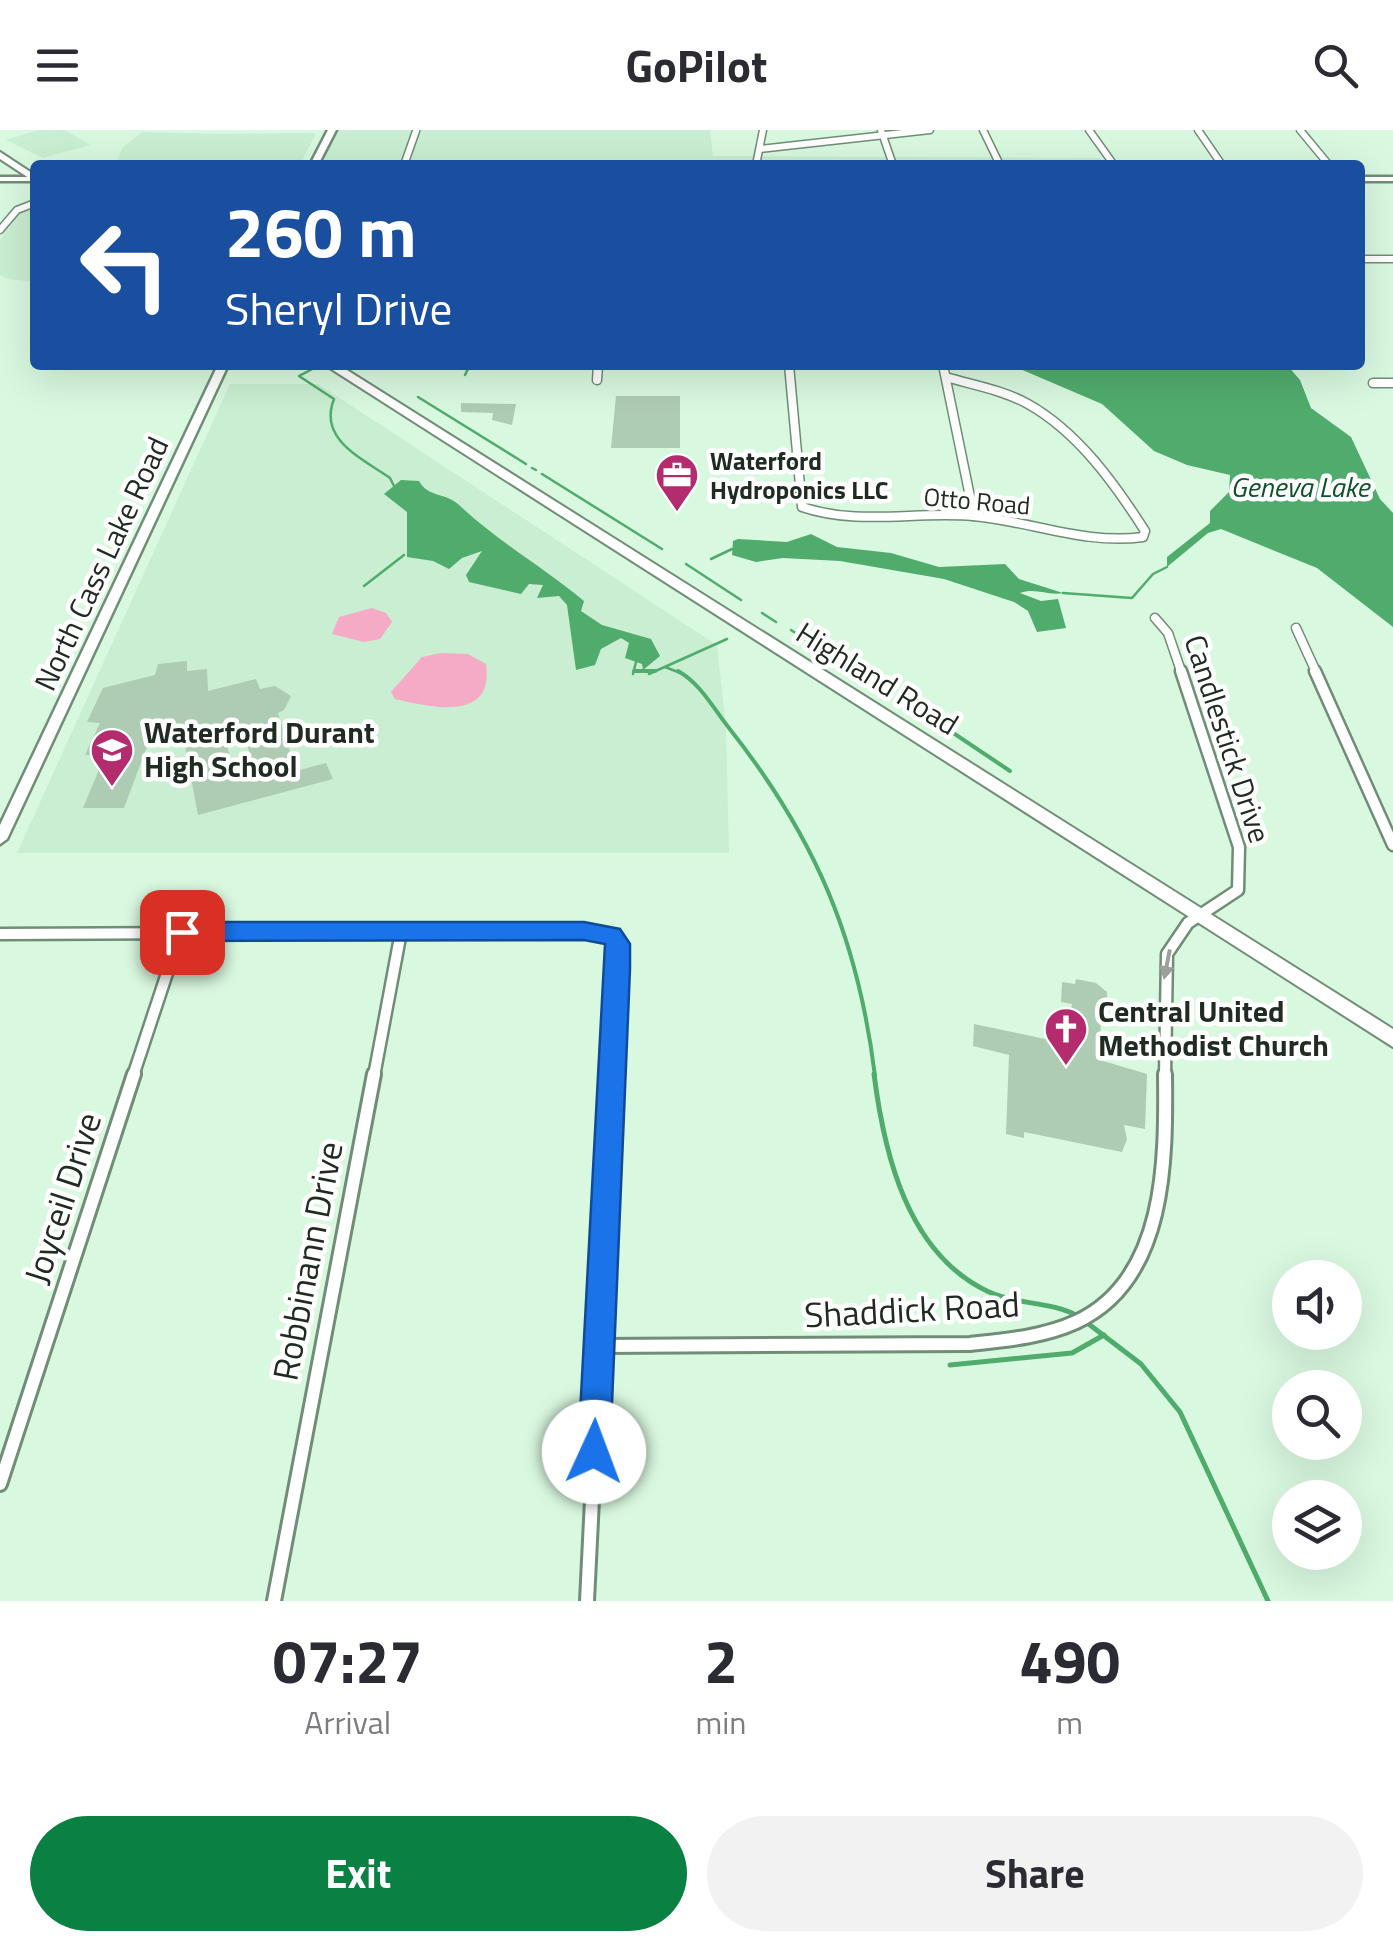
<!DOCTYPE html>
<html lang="en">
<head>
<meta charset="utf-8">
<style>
  body { margin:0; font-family:"Titillium Web",sans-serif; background:#f2f2f3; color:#2b2b33; height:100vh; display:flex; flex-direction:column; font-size:38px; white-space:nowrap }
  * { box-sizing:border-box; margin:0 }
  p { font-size:32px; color:#7c7c81 }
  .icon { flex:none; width:55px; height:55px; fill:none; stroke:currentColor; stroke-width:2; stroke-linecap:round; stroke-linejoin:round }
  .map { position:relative; height:1471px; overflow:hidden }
  .details { display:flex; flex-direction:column; background:#fff; flex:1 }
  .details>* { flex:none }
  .top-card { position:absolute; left:30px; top:30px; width:1335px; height:210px; border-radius:10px; box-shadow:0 10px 40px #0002; background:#1a4fa0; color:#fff; overflow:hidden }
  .fabs { position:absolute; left:1272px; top:1130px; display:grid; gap:20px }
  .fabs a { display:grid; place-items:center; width:90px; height:90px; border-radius:50%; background:#fff; box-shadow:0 10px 40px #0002; font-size:50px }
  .pin { position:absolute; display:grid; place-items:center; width:85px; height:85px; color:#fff; margin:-42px; border-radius:20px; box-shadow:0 5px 15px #0006 }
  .me { position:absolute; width:110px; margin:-55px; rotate:2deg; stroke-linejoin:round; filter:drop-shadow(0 0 8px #0008) }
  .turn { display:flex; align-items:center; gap:35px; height:210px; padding:0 30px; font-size:45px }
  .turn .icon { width:130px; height:130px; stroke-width:2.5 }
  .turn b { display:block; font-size:70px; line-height:85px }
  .eta { display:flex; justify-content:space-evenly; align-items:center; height:170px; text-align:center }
  .eta b { font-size:60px; font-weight:700; line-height:70px }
  .action { display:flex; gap:20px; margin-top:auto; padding:20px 30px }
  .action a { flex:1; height:115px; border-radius:60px; background:#0b8043; color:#fff; font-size:40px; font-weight:700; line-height:115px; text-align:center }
  .action a+a { background:#f2f2f3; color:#2b2b33 }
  header { display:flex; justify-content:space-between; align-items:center; height:130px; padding:0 30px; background:#fff; font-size:45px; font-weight:700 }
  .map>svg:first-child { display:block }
</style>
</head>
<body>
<header><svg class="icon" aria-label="menu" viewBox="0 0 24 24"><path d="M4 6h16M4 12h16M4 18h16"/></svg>GoPilot<svg class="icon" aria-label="search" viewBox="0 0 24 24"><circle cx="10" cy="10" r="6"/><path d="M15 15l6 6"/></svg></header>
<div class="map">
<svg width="1393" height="1471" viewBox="0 0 1393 1471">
  <rect width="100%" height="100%" fill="#d9f8e0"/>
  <g fill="#c9eed1">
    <path d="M38 0H65L90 15 43 28 6 10Z"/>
    <path d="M339 0H710L713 26 1100 28 1104 35H321Z"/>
    <path d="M142 2 219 4 316 3 300 35H115L123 17Z"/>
    <path d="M35 76V152L8 149 0 145V110L20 83Z"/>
    <path d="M230 254H318L717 515 726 598 729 723H17Z"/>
  </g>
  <g fill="#f5abc6">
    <path d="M372 478 386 483 392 492 380 509 364 512 332 504 339 487Z"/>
    <path d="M441 523 468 524 486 534C495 593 429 577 395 569L391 562 422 527Z"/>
  </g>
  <g fill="#50ac6d">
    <path d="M1011 235H1287L1300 250 1311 278 1351 307 1380 369 1393 383V497L1317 438 1221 399 1208 403 1167 437V427L1210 393V381L1229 362 1230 345 1187 335 1154 321 1102 274Z"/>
    <path d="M401 350 419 351C429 368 444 362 458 374 497 411 543 437 584 471L581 481 602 495 651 509 660 526 643 540 642 534 625 528 629 513 621 508 601 519 595 535 576 540 567 475 559 466 537 468 543 455 529 454 521 464 469 452 466 445 482 421 462 428 449 439 433 431 407 427V382L384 364Z"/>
    <path d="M811 404 837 417 891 423 939 437 1005 434 1019 449 1063 463C1047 466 1036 457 1020 463L1041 471 1058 469 1066 498 1037 502 1028 481 1014 472 944 449 840 431 783 428 756 432 732 425 733 411 738 409 787 412Z"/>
  </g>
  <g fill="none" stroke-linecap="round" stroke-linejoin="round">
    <g stroke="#50ac6d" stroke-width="2.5">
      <path d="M320 235 299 246 334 269C318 309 361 328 390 348L394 356"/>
      <path d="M465 245 470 235"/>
      <path d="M418 267 526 334"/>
      <path d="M532 338 536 340"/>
      <path d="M542 344 662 419"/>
      <path d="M711 429 732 419"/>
      <path d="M686 434 741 470"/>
      <path d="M364 456 404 425"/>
      <path d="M1063 463 1132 468 1153 444 1167 437"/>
      <path d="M762 483 776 492"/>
      <path d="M791 500 844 535"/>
      <path d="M665 537 683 544"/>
      <path d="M633 544 636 532"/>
      <path d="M649 544 727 509"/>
    </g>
    <g stroke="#50ac6d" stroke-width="4">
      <path d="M634 541H655"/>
      <path d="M678 541C701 554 713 578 729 598 815 707 858 808 875 946"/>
      <path d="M858 543 887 560"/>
      <path d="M901 568 1010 641"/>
    </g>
    <g stroke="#50ac6d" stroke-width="5">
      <path d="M874 944C884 1023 907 1124 989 1162 1017 1175 1050 1171 1078 1186"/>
      <path d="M1086 1192 1141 1234 1180 1282 1268 1471"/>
      <path d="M950 1235 1072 1223 1104 1205"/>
    </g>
  </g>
  <g fill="#aecbb4" fill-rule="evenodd">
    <path d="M616 266H680V318H611Z"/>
    <path d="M461 273 516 274 512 295 492 290 493 283 461 282Z"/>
    <path d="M187 531V541L207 539 208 561 256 549 260 559 275 556 291 566 284 580 278 583 296 641 326 633 333 649 198 685 181 594 154 598 124 678H83L105 625H85L100 593 87 592 103 558 155 545 158 534ZM242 596 256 647 237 652 223 601Z"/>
    <path d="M1076 849 1096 853 1107 862 1108 883 1101 882 1100 930 1147 944 1145 999 1124 995 1127 1009 1122 1022 1024 1002V1008L1006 1004 1009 925 973 916 974 894 1064 913 1072 874 1061 872 1062 852 1075 854Z"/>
  </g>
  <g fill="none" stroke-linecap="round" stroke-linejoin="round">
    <g stroke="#718d77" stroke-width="9">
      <g id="street-far3">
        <path d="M881 0 893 35"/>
        <path d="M983 0 1000 35"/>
        <path d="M1089 0 1114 35"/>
        <path d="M1198 0 1222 35"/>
        <path d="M1300 0 1329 35"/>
        <path d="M760 19 930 0"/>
        <path d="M404 35 416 1"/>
        <path d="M756 35 763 0"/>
        <path d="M1360 79V84"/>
        <path d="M0 100 17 80 35 73"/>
        <path d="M1360 129H1393"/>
      </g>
    </g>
    <g stroke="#718d77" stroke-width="11">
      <g id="street-far2">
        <path d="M789 235 802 377C858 396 915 381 973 386 1030 391 1085 415 1143 407L1145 401C1115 354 1078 302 1028 274 1003 260 973 255 946 247"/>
        <path d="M943 235 974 386"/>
        <path d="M597 250 598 235"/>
        <path d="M1373 253H1393"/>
        <path d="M1155 488 1168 503 1182 544"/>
        <path d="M1296 498 1317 544"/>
      </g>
    </g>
    <g stroke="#718d77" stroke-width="15">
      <g id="street-far1">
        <path d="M1315 541 1393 715"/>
        <path d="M0 804 584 801 612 806 618 814 613 946"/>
        <path d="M133 946 181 801"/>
        <path d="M374 946 401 802"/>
        <path d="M1165 946 1167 824 1188 793 1238 760 1239 717 1181 541"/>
      </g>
    </g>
    <g stroke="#718d77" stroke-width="18">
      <g id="street">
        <path d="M598 1216 970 1214C1006 1210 1043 1207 1076 1192 1167 1150 1166 1029 1165 944"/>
        <path d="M0 1354 134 944"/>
        <path d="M274 1471 374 944"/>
        <path d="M587 1471 613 944"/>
      </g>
    </g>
    <g stroke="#718d77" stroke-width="5">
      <g id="secondary">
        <path d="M328 0H336L318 35H310Z"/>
        <rect x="0" y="47" width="35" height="4"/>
        <rect x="1360" y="47" width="33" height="4"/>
        <path d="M218 235H228L7 709 0 714V695Z"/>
      </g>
    </g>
    <g stroke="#718d77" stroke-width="4">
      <g id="highway">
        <path d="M0 22 35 45V52L0 29Z"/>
        <path d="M325 235H339L1393 899V917Z"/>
      </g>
    </g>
    <use href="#street-far3" stroke="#fff" stroke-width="6"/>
    <use href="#street-far2" stroke="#fff" stroke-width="8"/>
    <use href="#street-far1" stroke="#fff" stroke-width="10"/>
    <use href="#street" stroke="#fff" stroke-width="12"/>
    <use href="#secondary" fill="#fff" fill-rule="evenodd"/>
    <use href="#highway" fill="#fff" fill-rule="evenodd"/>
  </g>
  <defs><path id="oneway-solid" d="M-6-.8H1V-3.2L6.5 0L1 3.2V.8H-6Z" transform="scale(2.5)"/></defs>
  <use fill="#9ba09c" href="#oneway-solid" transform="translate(1167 834) rotate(101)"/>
  <path fill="#1a73e8" stroke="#114b97" stroke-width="2.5" d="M182 792H584L620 799 630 814V839L610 1322 605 1333 594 1338 583 1333 578 1322 605 814 584 810 182 811 170 802Z"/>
  <defs>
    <g id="office-pin" transform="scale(2.25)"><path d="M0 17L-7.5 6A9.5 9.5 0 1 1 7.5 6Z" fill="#b42c6d" stroke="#fff"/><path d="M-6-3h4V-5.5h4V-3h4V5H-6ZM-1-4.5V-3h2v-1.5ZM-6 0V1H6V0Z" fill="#fff"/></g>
    <g id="school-pin" transform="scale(2.25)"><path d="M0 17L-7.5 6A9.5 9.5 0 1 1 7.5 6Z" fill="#b42c6d" stroke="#fff"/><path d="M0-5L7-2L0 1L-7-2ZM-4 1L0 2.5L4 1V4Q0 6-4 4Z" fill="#fff"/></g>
    <g id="church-pin" transform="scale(2.25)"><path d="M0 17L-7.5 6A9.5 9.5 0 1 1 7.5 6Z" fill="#b42c6d" stroke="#fff"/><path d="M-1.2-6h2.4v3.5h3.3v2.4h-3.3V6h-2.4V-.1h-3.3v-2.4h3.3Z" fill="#fff"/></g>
  </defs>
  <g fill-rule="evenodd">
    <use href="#office-pin" x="677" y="345"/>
    <use href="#school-pin" x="112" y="620"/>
    <use href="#church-pin" x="1066" y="899"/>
  </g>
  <g text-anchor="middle" stroke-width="9" stroke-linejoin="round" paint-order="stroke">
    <g font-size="25" font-weight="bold" fill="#202b22" stroke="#fff" text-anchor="start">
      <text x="710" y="340">Waterford<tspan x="710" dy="29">Hydroponics LLC</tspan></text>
    </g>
    <g font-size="25" fill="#202b22" stroke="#fff">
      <text transform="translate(977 371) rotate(5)" y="9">Otto Road</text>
    </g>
    <g font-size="28" font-style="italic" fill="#0e5229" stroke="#fff">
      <text x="1300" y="367">Geneva Lake</text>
    </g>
    <g font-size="30" fill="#202b22" stroke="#fff">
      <text transform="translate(102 434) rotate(-65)" y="10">North Cass Lake Road</text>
      <text transform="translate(877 549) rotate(32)" y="10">Highland Road</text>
      <text transform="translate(1227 609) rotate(72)" y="10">Candlestick Drive</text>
    </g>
    <g font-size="30" font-weight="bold" fill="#202b22" stroke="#fff" text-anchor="start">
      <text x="144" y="613">Waterford Durant<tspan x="144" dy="34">High School</tspan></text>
      <text x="1098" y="892">Central United<tspan x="1098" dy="34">Methodist Church</tspan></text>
    </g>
    <g font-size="35" fill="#202b22" stroke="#fff">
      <text transform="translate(63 1068) rotate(-72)" y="12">Joyceil Drive</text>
      <text transform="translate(308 1131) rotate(-79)" y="12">Robbinann Drive</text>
      <text transform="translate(912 1180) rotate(-3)" y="12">Shaddick Road</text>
    </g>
  </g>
</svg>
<div class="fabs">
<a><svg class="icon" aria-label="sound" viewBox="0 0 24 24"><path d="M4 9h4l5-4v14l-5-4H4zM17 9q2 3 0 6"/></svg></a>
<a><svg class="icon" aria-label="search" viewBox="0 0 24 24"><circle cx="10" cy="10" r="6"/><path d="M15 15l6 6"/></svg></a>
<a><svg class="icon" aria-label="layers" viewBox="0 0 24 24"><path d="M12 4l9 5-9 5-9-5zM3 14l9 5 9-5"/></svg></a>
</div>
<div class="pin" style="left:182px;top:802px;background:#d93025"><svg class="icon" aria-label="arrive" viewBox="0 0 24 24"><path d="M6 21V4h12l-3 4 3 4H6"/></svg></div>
<svg class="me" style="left:594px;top:1322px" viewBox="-20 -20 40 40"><circle r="19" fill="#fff"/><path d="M0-13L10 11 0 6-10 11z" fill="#1a73e8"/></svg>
<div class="top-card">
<div class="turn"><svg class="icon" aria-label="left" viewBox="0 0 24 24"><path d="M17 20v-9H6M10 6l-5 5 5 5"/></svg><div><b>260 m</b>Sheryl Drive</div></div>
</div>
</div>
<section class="details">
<div class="eta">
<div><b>07:27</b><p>Arrival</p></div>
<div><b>2</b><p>min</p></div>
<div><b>490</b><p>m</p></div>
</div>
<div class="action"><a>Exit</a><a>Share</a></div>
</section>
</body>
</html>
